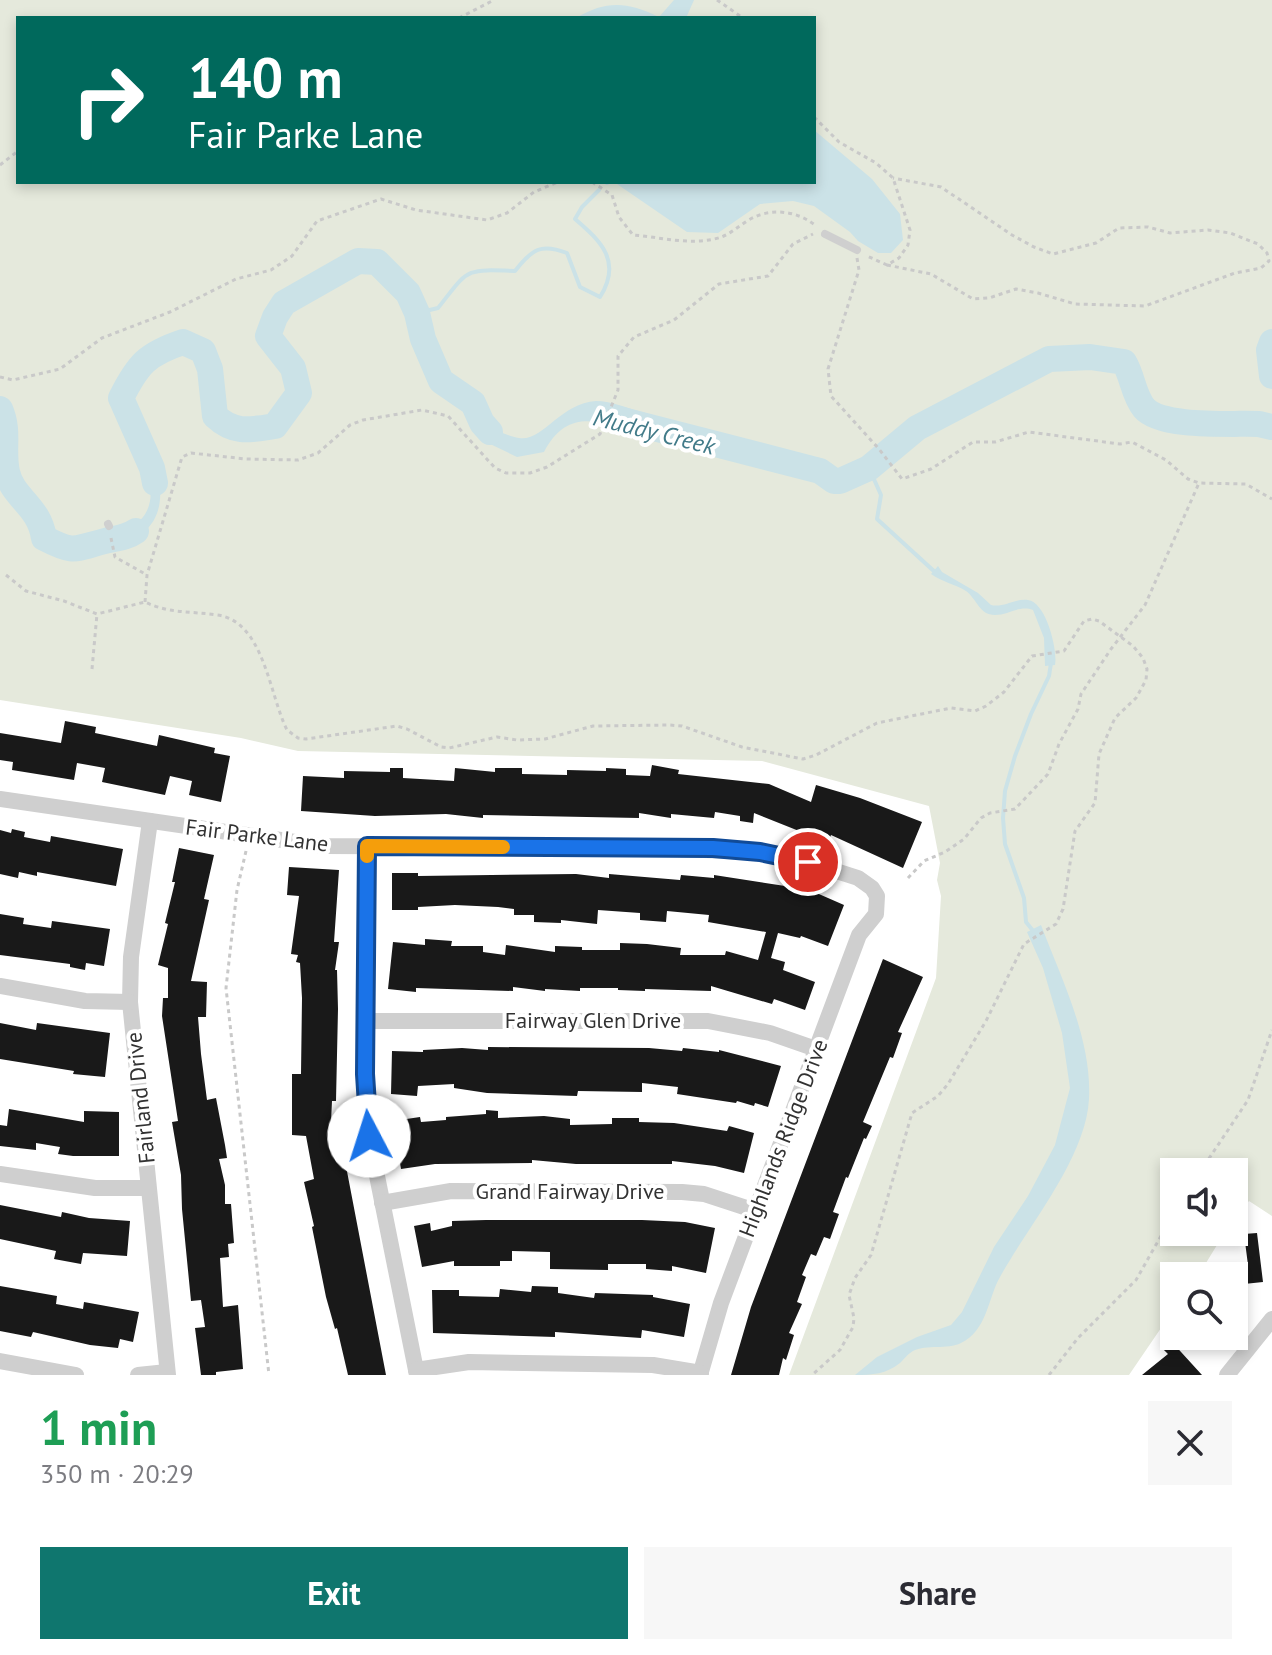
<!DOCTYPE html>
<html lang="en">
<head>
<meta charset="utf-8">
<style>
  body { margin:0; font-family:"PT Sans",sans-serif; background:#f7f7f7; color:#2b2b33; height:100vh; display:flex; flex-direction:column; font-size:30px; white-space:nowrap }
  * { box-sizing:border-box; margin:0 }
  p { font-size:26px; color:#7c7c81 }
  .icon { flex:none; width:44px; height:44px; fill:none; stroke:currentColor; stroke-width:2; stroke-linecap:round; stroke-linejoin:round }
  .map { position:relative; height:1375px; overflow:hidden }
  .sheet { display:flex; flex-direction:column; background:#fff; flex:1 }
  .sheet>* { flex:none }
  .hud { position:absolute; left:16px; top:16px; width:800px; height:168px; border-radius:0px; box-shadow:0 4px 12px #0003; background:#00695c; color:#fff; overflow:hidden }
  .tools { position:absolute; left:1160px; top:1158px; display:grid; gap:16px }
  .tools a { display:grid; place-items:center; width:88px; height:88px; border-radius:0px; background:#fff; box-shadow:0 4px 12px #0003; font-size:40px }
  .pin { position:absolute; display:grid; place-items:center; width:68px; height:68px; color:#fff; margin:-34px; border:4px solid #fff; border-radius:50%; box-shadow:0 2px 8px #0007 }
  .me { position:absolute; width:88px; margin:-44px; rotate:355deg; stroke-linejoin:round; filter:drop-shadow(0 0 6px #0008) }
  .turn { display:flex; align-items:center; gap:28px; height:168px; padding:0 40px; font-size:36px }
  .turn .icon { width:104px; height:104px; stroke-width:2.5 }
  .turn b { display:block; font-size:56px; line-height:68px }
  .round { display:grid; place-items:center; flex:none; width:84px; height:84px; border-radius:0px; background:#f7f7f7 }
  .summary { display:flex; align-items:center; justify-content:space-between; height:136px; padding:0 40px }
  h1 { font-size:48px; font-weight:700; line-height:60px; color:#1e9e55 }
  .button { display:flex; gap:16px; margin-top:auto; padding:16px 40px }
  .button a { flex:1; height:92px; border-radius:0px; background:#0f766e; color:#fff; font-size:32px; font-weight:700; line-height:92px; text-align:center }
  .button a+a { background:#f7f7f7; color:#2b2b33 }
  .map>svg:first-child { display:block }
</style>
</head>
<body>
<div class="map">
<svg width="1272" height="1375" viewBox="0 0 1272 1375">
  <rect width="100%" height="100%" fill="#fff"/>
  <path fill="#e5e9dc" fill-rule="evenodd" d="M0 0H1272V1216L1249 1201 1234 1218V1172H1174V1232H1225L1198 1276H1174V1309L1129 1375H789L936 978 941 896 937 880 940 863 929 806 762 761 298 751 241 738 0 700ZM18 18H814V182H18Z"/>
  <g fill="#cbe2e7">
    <path d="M674 0H694L686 18H576C607 0 627 2 659 17Z"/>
    <path d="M814 130 872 179 900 214 903 240 891 253H878L858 241 850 232 814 206 793 201 760 204 718 233 687 232 614 182H814Z"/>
    <path d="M485 401 495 430C503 433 511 437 519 438 543 442 560 403 596 401 611 401 630 409 645 413L637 432C598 421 567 408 544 452L517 457 488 443 460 405Z"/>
    <path d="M136 453H155C166 504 164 534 108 548L102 534C112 532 124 531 133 526 160 509 152 474 136 453Z"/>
    <path d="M938 566 942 572 978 593 991 605C1004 608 1015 598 1028 600 1046 602 1058 650 1055 665L1045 666 1044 638 1033 610C1019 605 1009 615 995 615 979 615 977 599 966 591 955 584 942 582 931 574Z"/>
    <path d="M1041 925C1062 980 1092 1040 1089 1099 1086 1158 1028 1226 1000 1277 988 1298 987 1331 961 1343 947 1350 927 1344 913 1351 909 1353 904 1359 900 1363 886 1374 873 1375 855 1375L877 1357 917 1337 951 1325 962 1312 994 1247 1028 1196 1055 1145 1070 1088 1062 1033 1043 968 1027 932Z"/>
  </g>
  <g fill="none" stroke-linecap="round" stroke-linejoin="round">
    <g stroke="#cbe2e7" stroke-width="4">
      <path d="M607 183 609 182"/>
      <path d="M417 313 438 308C469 269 463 269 515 271 532 249 541 243 567 253L580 287 600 297C622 262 602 242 575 219L582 207 599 190"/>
      <path d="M869 468 881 495 877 519 936 573"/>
      <path d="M1034 932 1026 922 1024 898 1005 844 1003 818 1005 791 1015 756 1031 714 1049 676 1051 663"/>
    </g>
    <g stroke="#cbe2e7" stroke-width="26">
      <path d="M1272 342 1269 350 1272 376"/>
      <path d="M0 409C10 432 2 449 7 472 13 499 39 505 44 538 75 554 74 549 105 541 117 538 126 538 136 531"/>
      <path d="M607 416 820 471 834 481H840L869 468 917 428 1049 359 1090 357 1124 362C1133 377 1133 394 1144 408 1161 428 1232 423 1259 424L1272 427"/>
      <path d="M155 483 152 468 121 398C138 364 147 354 183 342L203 351 210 369 215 416C234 434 250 430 275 426L299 393 293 368 268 336 275 317 284 303 358 261 377 262 408 293 417 313 423 339 441 381 473 403 482 423 490 432"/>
    </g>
  </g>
  <g fill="#191919">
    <path d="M65 721 96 727 95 733 157 746 159 735 215 748 214 753 230 756 221 802 189 795 192 781 170 776 165 795 102 782 105 768 77 763 74 780 12 770 13 762 0 760V733L61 743Z"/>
    <path d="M652 765 679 770 678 774 769 784 811 802 816 785 860 798 922 822 903 868 831 835 829 840 799 831 754 813 753 823 740 821V816L715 812 714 818 671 814V818L639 813V818L483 815V818L446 814 375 816 301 811 303 776 344 778V771L390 772V768H403V778L454 781 455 768 495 772V768H522V774L567 775V770L606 771V768L626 769V775L650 776Z"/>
    <path d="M12 829 25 832 24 837 50 842 51 836 123 849 116 886 37 872V876L19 872 18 878 0 874V830L11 833Z"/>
    <path d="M179 848 214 855 204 899 209 900 191 981 207 982 206 1017H198L201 1054 207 1100 216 1098 225 1145 227 1158 219 1159 225 1185V1204H231L234 1243 228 1244 229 1257 220 1258 223 1307 238 1305 243 1369 216 1372V1375H201L195 1328 205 1327 201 1300 191 1301 182 1209 181 1175 172 1122 178 1121 162 1016 163 998H168V968L158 965 168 924 165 923 175 882H172Z"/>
    <path d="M289 867 339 870 334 942H339L335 970H337L338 1009 336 1101H332L330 1143 341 1140 386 1375H348L337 1328 335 1329 326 1297 312 1227 314 1226 304 1182 314 1179 306 1136 292 1135V1074H301L302 998 300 963 296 962 298 955 291 954 299 896 287 895Z"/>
    <path d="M392 873H418V876L576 874 609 878V874L680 880 681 875 714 878V875L785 886V884L812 891 844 905 828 946 801 936 800 938 778 933 771 958 785 962 783 970 815 982 805 1010 774 999 772 1004 711 986V991L645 989V991L618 990V988H580V991L545 989V991L513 987V991L416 988V992L388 989 393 942 425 945V939L452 941 451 946H483V952L505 955 506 945 555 952V946L582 947V950H620V943L647 944 681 948 680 955H725L726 951 758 960 766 932 708 922 709 915 667 911 666 922 640 920V913L598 910 597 924 561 920V923L534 922V915H514V909L498 907 455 905 418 907V910H392Z"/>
    <path d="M0 914 24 918 23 924 51 928 52 921 110 929 104 966 86 963 85 970 70 967V964L0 955Z"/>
    <path d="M883 959 923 977 898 1032 902 1033 893 1058 890 1057 863 1122 872 1126 866 1139 864 1138 848 1178 846 1177 833 1212 839 1214 830 1239 824 1237 816 1256 811 1254 802 1275 806 1277 797 1302 802 1304 789 1333 794 1335 786 1360 783 1358 779 1375H731L751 1307Z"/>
    <path d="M0 1023 36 1030 37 1023 110 1033 105 1077 73 1074 74 1071 0 1059Z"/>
    <path d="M488 1047 649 1048 682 1051 683 1048 719 1052V1050L781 1066 768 1107 755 1103 754 1106 737 1101 736 1103 677 1094 678 1087 642 1083V1092L578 1091 577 1096 487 1093 454 1088V1084L418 1086 417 1096 391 1094 392 1051 423 1052V1050L462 1048 488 1050Z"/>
    <path d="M9 1109 84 1122V1111L119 1112V1156H73L58 1154 60 1147 36 1143V1150L0 1146V1125L7 1126Z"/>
    <path d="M486 1110 498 1111V1118L544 1116 570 1119V1125L612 1124V1118H639V1122L674 1123 727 1131 729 1126 754 1133 744 1173 715 1166 672 1161V1164H576L532 1160V1163L435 1164 401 1169 393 1121 420 1117 421 1122 446 1120V1117L486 1114Z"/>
    <path d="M0 1205 61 1217 62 1212 89 1218 130 1221 127 1256 83 1253 81 1264 54 1259 56 1251 0 1239Z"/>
    <path d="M486 1220H642L685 1222 715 1228 706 1273 672 1266V1271L646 1269V1264H608V1270L550 1269V1252L512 1251V1261H500V1266H454V1261L422 1267 414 1226 430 1223 431 1231 452 1226V1221Z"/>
    <path d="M1257 1233 1263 1282 1244 1284 1242 1266 1248 1265 1244 1234Z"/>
    <path d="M0 1286 57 1296 56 1304 83 1309 84 1302 139 1312 133 1342 120 1339 118 1348 90 1345 33 1332 31 1337 0 1331Z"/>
    <path d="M532 1286 558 1287V1293L594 1298 595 1293 653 1295V1297L690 1304 684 1337 642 1330 641 1338 555 1332V1337L433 1333 432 1290H459V1296L499 1297 500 1289 531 1292Z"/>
    <path d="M1171 1341 1202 1375H1142L1168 1354 1163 1349Z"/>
  </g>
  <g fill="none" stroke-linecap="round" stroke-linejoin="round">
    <g stroke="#c9c9c9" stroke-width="3" stroke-dasharray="4 4" stroke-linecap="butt">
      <path d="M717 0 743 18"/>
      <path d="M459 18 494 0"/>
      <path d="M814 117 839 142 876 163 893 178 910 230 908 245 899 258 887 265 867 256"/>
      <path d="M0 165 18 151"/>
      <path d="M592 182 612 195 619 217 633 235C659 237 688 245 714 239 727 237 736 228 747 221 769 207 797 210 816 226"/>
      <path d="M857 258 859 270 828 369 831 396 879 449 902 479 931 469 973 442H995L1029 432 1120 444 1132 442 1166 460 1188 479 1199 483 1246 484 1272 499"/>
      <path d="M887 265 931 274 973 299 989 298 1016 289 1038 293 1075 304 1145 306 1235 273 1261 268 1269 261 1267 253 1258 244 1230 233 1208 230 1170 233 1148 227 1119 228 1096 243 1053 254 1034 247 1012 235 941 187 893 178"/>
      <path d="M0 377 13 380 60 369 102 338 170 312 236 279 271 270 292 256 317 221 381 199 416 210 487 220 507 213 534 192 558 182"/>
      <path d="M111 538 115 557 147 575"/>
      <path d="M6 575 26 591 64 601 97 614 145 602C170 614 191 611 217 615 264 621 269 694 287 730L298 738 306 739 397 726 407 729 441 747 449 748 497 737 517 740 545 739 593 726 669 725 682 726 742 747 803 759 816 755 877 723 951 708 975 711 986 706 1004 692 1032 656 1064 651 1084 621 1092 619 1099 621 1133 646 1143 658 1147 669 1146 680 1136 698 1115 718 1099 754 1095 803 1075 831 1063 909 1056 924 1024 944 986 1021 948 1084 938 1096 912 1113 871 1255 855 1278 849 1295 854 1318 853 1327 840 1350 812 1375"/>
      <path d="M145 602 147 575 182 457 191 453 246 459 298 460 318 453 350 425 363 420 422 410 448 416 495 468 506 473H530L547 467 600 434 618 390V356L634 337 674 320 719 284 768 276 793 244 813 234"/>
      <path d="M92 669 97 614"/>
      <path d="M246 851 237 890 226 988 269 1375"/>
      <path d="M908 878 924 861 945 852 964 839 981 818 990 813 1015 809 1048 774 1059 744 1078 709 1081 694 1111 649 1145 605 1199 483"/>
      <path d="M1200 1172 1248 1100 1272 1030"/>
      <path d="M1049 1375 1078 1338 1136 1280 1174 1213"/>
    </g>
    <g stroke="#cfcfcf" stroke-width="8">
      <path d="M825 234 857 250"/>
      <path d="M108 524 109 526"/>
    </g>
    <g stroke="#cfcfcf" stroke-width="16">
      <path d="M0 799 323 846 620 847 760 852 808 862 858 878 872 888 877 896 876 914 859 935 721 1303 700 1375"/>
      <path d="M150 821 131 957 130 1002 168 1375"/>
      <path d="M367 846 365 1105 369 1136 417 1375"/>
      <path d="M0 986 85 1001 130 1002"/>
      <path d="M366 1021H708L770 1033 816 1049"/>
      <path d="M0 1174 95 1188H148"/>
      <path d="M382 1203 451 1191 682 1192 704 1194 756 1211"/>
      <path d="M0 1361 76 1375"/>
      <path d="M416 1370 469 1362 653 1365 701 1373"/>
      <path d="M138 1375 167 1372"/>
      <path d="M1227 1375 1272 1319"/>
    </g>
  </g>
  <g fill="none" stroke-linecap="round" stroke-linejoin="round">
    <g stroke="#114b97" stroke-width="20">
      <path id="route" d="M369 1136 365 1074 367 846 713 848 760 852 808 862"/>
    </g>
    <use href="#route" stroke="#1a73e8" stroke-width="14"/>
    <path stroke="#f59e0b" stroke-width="14" d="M367 856V846L503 847"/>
  </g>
  <g text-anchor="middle" stroke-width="8" stroke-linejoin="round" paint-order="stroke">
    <g font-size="22" fill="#323232" stroke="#fff">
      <text transform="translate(257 835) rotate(7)" y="8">Fair Parke Lane</text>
      <text x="593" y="1028">Fairway Glen Drive</text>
      <text transform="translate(140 1098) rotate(-96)" y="8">Fairland Drive</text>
      <text transform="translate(783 1138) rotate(-69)" y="8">Highlands Ridge Drive</text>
      <text x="570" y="1199">Grand Fairway Drive</text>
    </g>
    <g font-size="24" font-style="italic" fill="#427b89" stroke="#fff">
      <text transform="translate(654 432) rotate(14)" y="8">Muddy Creek</text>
    </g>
  </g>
</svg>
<div class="tools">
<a><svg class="icon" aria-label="sound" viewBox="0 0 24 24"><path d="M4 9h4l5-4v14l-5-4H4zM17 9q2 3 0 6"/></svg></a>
<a><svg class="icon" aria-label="search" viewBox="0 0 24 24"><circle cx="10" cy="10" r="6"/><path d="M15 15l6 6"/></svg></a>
</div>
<div class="pin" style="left:808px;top:862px;background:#d93025"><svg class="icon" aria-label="arrive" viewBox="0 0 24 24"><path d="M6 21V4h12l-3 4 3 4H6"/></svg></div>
<svg class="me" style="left:369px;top:1136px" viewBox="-20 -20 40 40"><circle r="19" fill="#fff"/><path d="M0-13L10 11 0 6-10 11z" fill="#1a73e8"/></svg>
<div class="hud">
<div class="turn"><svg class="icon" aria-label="right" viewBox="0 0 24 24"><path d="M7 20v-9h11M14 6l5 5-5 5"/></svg><div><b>140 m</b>Fair Parke Lane</div></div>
</div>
</div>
<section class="sheet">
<div class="summary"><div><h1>1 min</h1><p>350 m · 20:29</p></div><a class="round"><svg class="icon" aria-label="close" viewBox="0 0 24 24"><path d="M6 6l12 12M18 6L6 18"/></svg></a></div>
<div class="button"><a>Exit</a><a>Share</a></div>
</section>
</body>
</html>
